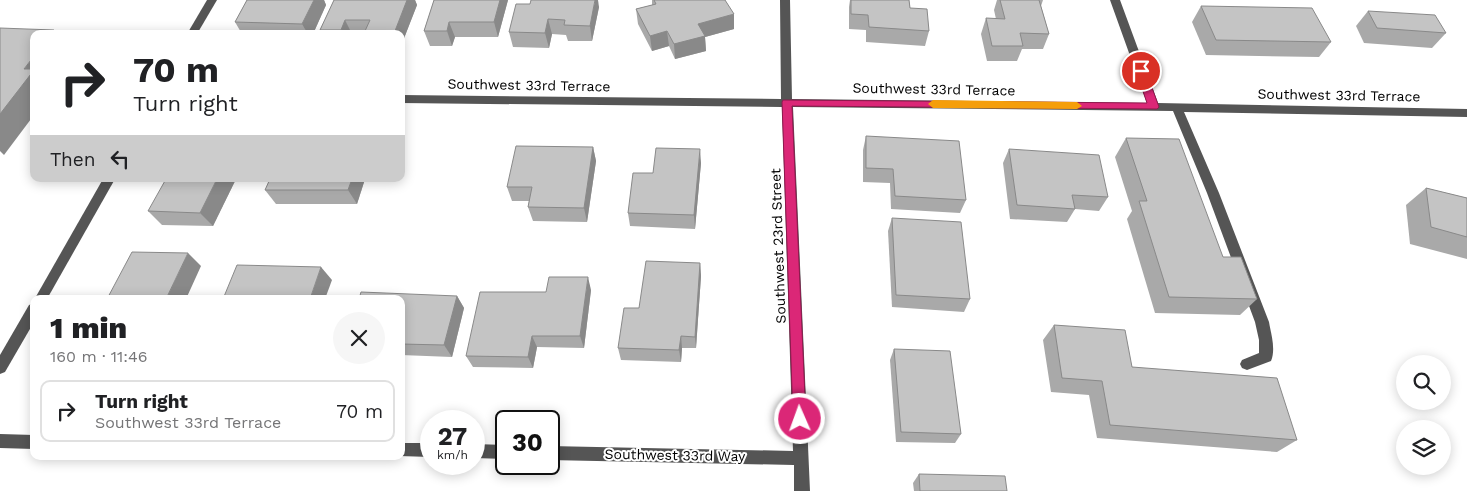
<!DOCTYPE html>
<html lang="en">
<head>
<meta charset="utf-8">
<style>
  body { margin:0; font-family:"Work Sans",sans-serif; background:#f6f6f6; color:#202124; height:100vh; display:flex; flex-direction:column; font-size:19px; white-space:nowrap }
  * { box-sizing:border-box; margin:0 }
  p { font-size:16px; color:#757577 }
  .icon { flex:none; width:28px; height:28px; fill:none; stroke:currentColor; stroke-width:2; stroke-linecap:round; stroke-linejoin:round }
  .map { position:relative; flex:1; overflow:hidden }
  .drawer { position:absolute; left:30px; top:295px; width:375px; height:165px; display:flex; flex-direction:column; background:#fff; border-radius:10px; box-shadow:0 2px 12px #0003 }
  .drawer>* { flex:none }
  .guide { position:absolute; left:30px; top:30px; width:375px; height:152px; border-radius:10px; box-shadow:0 2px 12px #0003; background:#fff; color:#202124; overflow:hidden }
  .buttons { position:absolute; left:1396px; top:355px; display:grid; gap:10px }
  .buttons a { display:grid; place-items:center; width:55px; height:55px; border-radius:50%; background:#fff; box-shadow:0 2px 12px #0003; font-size:25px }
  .speed { position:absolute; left:420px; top:410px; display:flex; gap:10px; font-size:25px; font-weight:700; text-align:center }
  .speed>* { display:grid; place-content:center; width:65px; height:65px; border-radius:50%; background:#fff; box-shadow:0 2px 12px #0003; line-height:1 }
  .speed small { font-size:12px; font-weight:400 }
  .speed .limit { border:2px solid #111; border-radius:8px; background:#fff; color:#111 }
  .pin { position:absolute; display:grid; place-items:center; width:42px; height:42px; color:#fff; margin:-21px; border:2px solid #fff; border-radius:50%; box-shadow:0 1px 5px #0007 }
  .me { position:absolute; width:55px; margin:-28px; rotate:358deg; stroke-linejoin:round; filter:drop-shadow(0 0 4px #0008) }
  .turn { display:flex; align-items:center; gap:18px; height:105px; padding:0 20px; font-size:22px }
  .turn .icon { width:65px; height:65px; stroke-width:2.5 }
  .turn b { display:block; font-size:35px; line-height:42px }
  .then { display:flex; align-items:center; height:48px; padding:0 20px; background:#0003; gap:10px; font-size:19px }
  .round { display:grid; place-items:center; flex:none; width:52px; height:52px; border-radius:26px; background:#f6f6f6 }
  .summary { display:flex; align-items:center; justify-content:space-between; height:85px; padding:0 20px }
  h1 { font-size:30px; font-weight:800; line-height:38px }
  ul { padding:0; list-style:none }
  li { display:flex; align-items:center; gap:15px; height:62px; margin:0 10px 8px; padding:0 10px; border:2px solid #e0e0e0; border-radius:10px }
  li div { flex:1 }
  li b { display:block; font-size:19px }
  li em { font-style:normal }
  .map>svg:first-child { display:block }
</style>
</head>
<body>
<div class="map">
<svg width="1467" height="491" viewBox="0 0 1467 491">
  <rect width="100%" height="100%" fill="#fff"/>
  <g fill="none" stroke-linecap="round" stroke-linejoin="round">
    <g fill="#555" fill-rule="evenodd">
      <path d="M207 0H217L197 34H187Z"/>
      <path d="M780 0H790L792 99 1147 103 1110 0H1120L1158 103 1467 109V117L1184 112 1219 193 1269 322C1271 334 1276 349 1271 361L1247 370 1242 368 1240 364 1242 360 1259 353V340L1255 322 1207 193 1173 111 793 107 810 491H794V465L549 460V446L793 451 782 107 401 103V95L781 99Z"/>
      <path d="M103 179H115L47 299 34 300Z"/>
      <path d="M34 303V322L5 372 0 374V355L29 305Z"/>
      <path d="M0 434 34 435V449L0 448Z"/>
      <path d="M401 443H431V457L399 456H401Z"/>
      <path d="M474 444 506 445V459L474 458Z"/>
    </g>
  </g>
  <g fill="#a9a9a9">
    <path d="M247 0H324L326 5 313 34H242L235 22Z"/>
    <path d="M334 0H415L417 5 401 46V34H323L320 30Z"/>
    <path d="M434 0H508L498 37H455L452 46H430L424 31Z"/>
    <path d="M652 0H725L734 29 705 37 706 51 675 59 669 46 652 51 638 24 636 9 652 5Z"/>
    <path d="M850 0H909L910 8 929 31 925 46 866 42V30L849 29V7Z"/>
    <path d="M997 0H1043L1041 6 1049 34 1043 49H1022L1017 61H987L981 34 986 18 996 19 994 10Z"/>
    <path d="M530 4 599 7 592 41H568L566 35 552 34 549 48 513 47 509 32Z"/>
    <path d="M1201 6 1331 42 1319 57 1206 55 1192 22Z"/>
    <path d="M1368 11 1446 33 1432 48 1364 43 1356 26Z"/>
    <path d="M866 136 966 200 960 213 891 209 890 183 863 182V150Z"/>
    <path d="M1126 138 1257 299 1240 315 1155 313 1127 219 1132 211 1115 157Z"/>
    <path d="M593 147 596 161 587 222 533 221 528 207 529 201H512L507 187Z"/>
    <path d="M1009 149 1108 197 1099 211 1075 209 1067 222 1010 219 1003 163Z"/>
    <path d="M701 163 695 229 630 226 628 213 653 173Z"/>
    <path d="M236 179 213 226 162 225 148 211Z"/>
    <path d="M270 179H365L357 204H276L265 190Z"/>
    <path d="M1426 188 1467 198V259L1410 244 1406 205Z"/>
    <path d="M892 218 970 299 964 312 892 307 888 231Z"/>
    <path d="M700 263 701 276 696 348H682L681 362 621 360 618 348 639 308Z"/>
    <path d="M591 290 584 348 537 347 533 368 473 367 466 356Z"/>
    <path d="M457 296 464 308 452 357 401 355V299Z"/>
    <path d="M1054 325 1132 367 1297 440 1277 452 1097 438 1089 395 1051 392 1043 340Z"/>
    <path d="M894 349 961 434 955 443 896 442 890 360Z"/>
    <path d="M919 474 1007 491H914L913 483Z"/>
  </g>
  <g fill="#898989">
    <path d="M314 0H324L326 5 313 34H308L302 24Z"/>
    <path d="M407 0H415L417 5 401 46V34H396L395 31Z"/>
    <path d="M500 0H508L498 37 494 22Z"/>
    <path d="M595 0H598L599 7 592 41 590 26Z"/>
    <path d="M734 14V29L705 37 706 51 675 59 674 44 698 24Z"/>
    <path d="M548 19 552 34 549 48 545 33Z"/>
    <path d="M345 20 352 34H343L341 30Z"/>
    <path d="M449 22 455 37 452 46 447 31Z"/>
    <path d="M54 30 58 34H51Z"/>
    <path d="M667 31 669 46 652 51 650 36Z"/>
    <path d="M34 56V115L4 155 0 151V114L24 69Z"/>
    <path d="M593 147 596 161 587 222 584 208Z"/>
    <path d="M700 149 701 163 695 229 694 215Z"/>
    <path d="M217 179H236L213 226 200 213Z"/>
    <path d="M352 179H365L357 204 348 190Z"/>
    <path d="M188 253 201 266 186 299H166Z"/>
    <path d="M700 263 701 276 696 348 695 337Z"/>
    <path d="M321 267 332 280 325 299H310Z"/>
    <path d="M588 277 591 290 584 348 580 336Z"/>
    <path d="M457 296 464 308 452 357 444 345Z"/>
    <path d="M532 336 537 347 533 368 528 357Z"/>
    <path d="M681 336 682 348 681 362 679 350Z"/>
  </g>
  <g fill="#c4c4c4" stroke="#898989">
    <path d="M247 0H314L302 24 235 22Z"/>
    <path d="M334 0H407L395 31H365L370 20H345L341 30H320Z"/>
    <path d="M434 0H500L494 22H449L447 31H424Z"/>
    <path d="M531 0H595L590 26 564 25 565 20 548 19 545 33 509 32 516 4H530Z"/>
    <path d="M654 0H725L734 14 698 24 705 36 674 44 667 31 650 36 636 9 656 4Z"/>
    <path d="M851 0H909L910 8 927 9 929 31 869 27 868 15 851 14Z"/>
    <path d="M1000 0H1039L1049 34 1020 33 1023 46H992L986 18 1005 19Z"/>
    <path d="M1201 6 1312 8 1331 42 1216 40Z"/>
    <path d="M1368 11 1435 15 1446 33 1377 28Z"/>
    <path d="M0 28 54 30 51 34H34V56L24 69H34V70L0 114Z"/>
    <path d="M866 136 959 141 966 200 895 196 893 169 866 168Z"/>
    <path d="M1126 138 1179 139 1223 257H1241L1257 299 1169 297 1139 201H1147Z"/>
    <path d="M516 146 593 147 584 208 528 207 532 187H507Z"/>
    <path d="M656 148 700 149 694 215 628 213 633 173H653Z"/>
    <path d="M1009 149 1099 155 1108 197 1072 195 1075 209 1017 205Z"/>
    <path d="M166 179H217L200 213 148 211Z"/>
    <path d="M270 179H352L348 190H265Z"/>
    <path d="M1426 188 1467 198V237L1431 227Z"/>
    <path d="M892 218 961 222 970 299 896 295Z"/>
    <path d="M132 252 188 253 166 299H107Z"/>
    <path d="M646 261 700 263 695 337 681 336 679 350 618 348 624 308H639Z"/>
    <path d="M237 265 321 267 310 299H223Z"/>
    <path d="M549 277H588L580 336H532L528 357 466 356 480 292H546Z"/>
    <path d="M361 292 457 296 444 345 401 344V299H359Z"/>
    <path d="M1054 325 1125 330 1132 367 1277 378 1297 440 1110 425 1102 381 1062 378Z"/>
    <path d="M894 349 950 351 961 434 901 432Z"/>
    <path d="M919 474 1005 476 1007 491H920Z"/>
  </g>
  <path fill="#db2777" stroke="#8e194d" d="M1141 68 1146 71 1159 107 1157 109 792 106 806 419 804 423 800 425 795 423 793 419 782 102 783 100 1147 103 1136 71Z"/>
  <path fill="#f59e0b" d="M933 100 1077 102 1082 106 1077 109 933 108 928 104Z"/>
  <g text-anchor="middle" stroke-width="4" stroke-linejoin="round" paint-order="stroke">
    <g font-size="14" fill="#000" stroke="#fff">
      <text transform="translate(529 85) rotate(1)" y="5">Southwest 33rd Terrace</text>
      <text transform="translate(934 89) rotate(1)" y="5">Southwest 33rd Terrace</text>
      <text transform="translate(1339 95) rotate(1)" y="5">Southwest 33rd Terrace</text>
      <text transform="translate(778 246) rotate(-92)" y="5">Southwest 23rd Street</text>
      <text transform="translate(675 455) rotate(1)" y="5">Southwest 33rd Way</text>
    </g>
  </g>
</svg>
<div class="buttons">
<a><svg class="icon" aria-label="search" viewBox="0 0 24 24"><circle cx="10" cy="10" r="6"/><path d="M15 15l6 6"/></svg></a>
<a><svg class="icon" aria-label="layers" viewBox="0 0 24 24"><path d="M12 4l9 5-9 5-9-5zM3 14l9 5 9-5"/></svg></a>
</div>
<div class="speed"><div>27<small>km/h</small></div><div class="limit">30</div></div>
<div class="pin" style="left:1141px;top:71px;background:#d93025"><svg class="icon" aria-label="arrive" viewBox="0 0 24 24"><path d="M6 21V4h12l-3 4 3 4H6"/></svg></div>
<svg class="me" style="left:800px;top:419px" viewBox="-20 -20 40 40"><circle r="17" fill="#db2777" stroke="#fff" stroke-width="3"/><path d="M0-11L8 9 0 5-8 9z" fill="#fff"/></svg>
<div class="guide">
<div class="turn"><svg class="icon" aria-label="right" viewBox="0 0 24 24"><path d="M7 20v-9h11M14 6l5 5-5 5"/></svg><div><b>70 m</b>Turn right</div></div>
<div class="then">Then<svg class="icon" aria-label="left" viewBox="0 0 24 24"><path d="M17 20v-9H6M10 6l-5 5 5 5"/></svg></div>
</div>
<section class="drawer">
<div class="summary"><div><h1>1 min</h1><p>160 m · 11:46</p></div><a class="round"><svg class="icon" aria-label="close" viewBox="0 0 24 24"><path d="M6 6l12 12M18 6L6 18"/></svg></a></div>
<ul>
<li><svg class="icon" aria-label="right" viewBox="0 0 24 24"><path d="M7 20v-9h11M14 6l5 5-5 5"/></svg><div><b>Turn right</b><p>Southwest 33rd Terrace</p></div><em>70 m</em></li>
</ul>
</section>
</div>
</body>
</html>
